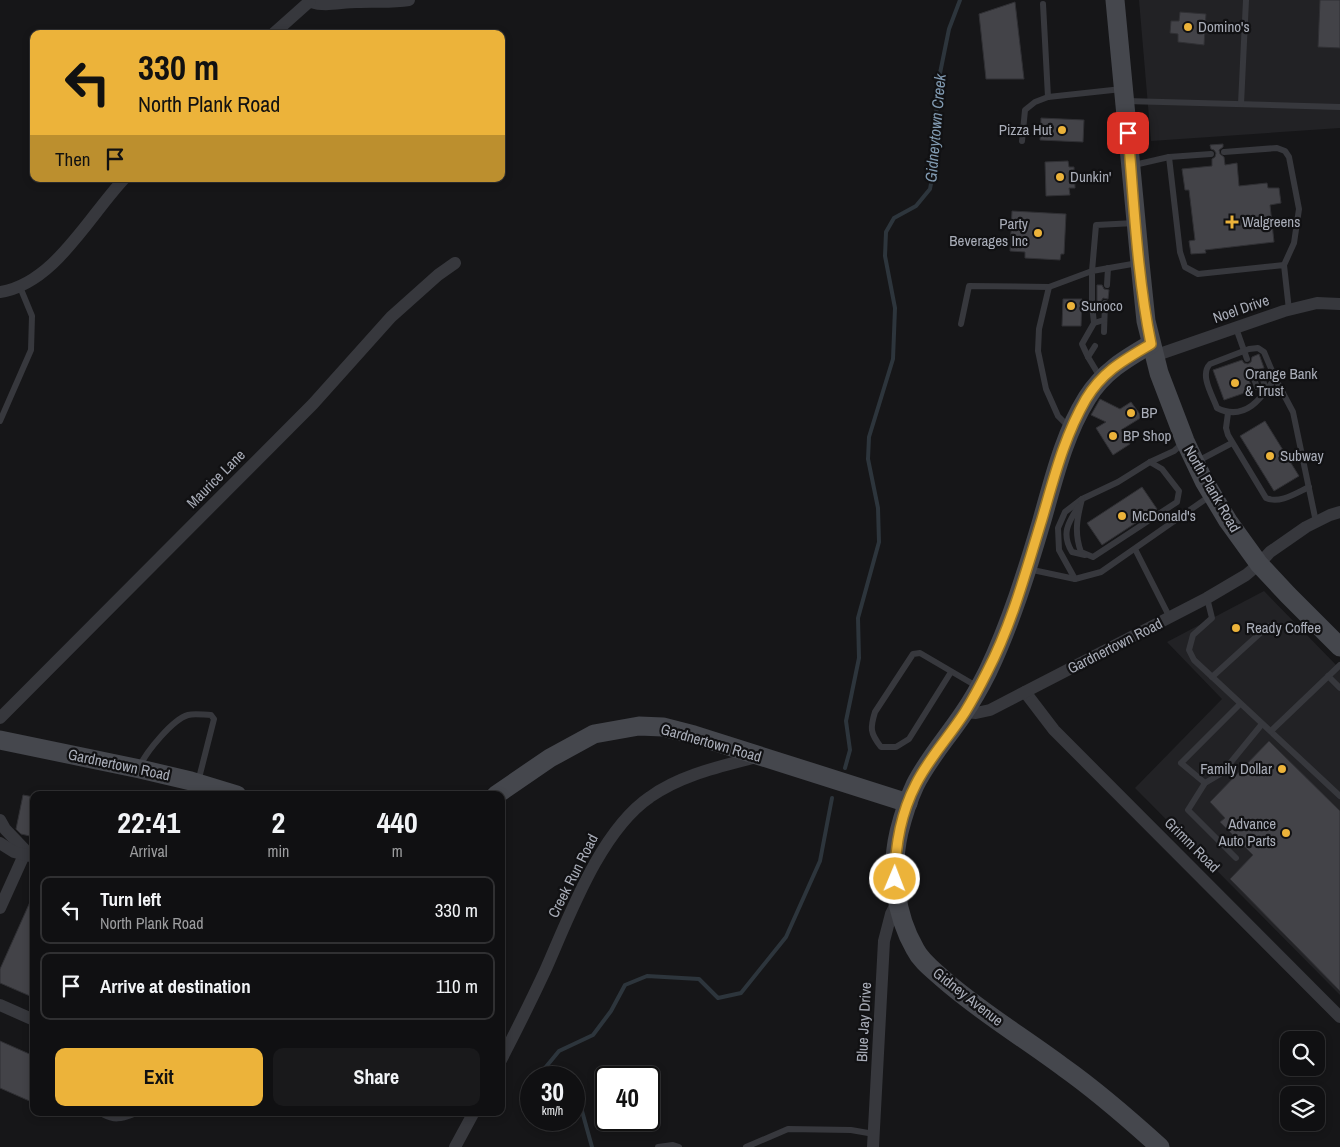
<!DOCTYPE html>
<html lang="en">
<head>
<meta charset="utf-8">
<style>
  body { margin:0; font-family:"Archivo Narrow",sans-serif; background:#19191b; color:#f1f3f6; height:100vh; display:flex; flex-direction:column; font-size:19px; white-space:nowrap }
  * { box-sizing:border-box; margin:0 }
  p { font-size:16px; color:#9c9d9f }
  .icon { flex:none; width:28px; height:28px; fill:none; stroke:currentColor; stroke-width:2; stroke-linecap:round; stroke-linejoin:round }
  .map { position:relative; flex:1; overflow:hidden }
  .details { position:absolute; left:30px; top:791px; width:475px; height:325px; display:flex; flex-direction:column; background:#101012; border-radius:10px; box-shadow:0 2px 8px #0003,0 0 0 1px #303032 }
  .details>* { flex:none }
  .guide { position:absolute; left:30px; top:30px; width:475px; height:152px; border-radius:10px; box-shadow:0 2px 8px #0003,0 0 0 1px #303032; background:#ecb33a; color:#111; overflow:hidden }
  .fabs { position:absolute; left:1280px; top:1031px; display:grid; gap:10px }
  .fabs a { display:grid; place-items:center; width:45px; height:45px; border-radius:10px; background:#101012; box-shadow:0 2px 8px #0003,0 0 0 1px #303032; font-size:25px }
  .speed { position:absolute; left:520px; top:1066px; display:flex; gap:10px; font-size:25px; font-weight:700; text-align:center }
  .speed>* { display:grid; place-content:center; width:65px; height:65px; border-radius:50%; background:#101012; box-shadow:0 2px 8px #0003,0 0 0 1px #303032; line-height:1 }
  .speed small { font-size:12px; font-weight:400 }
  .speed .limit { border:2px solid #111; border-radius:8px; background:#fff; color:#111 }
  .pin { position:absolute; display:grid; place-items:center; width:42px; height:42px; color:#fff; margin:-21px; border-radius:10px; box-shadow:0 2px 8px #0006 }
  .me { position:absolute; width:55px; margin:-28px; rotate:1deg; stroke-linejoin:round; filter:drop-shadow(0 0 4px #0008) }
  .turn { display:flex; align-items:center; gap:18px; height:105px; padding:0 25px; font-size:22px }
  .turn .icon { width:65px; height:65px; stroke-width:2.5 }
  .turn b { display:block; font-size:35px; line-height:42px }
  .then { display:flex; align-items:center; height:48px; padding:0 25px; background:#0003; gap:10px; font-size:19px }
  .eta { display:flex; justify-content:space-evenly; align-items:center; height:85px; text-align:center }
  .eta b { font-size:30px; font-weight:700; line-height:35px }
  .button { display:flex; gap:10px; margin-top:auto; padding:10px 25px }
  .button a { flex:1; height:58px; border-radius:10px; background:#ecb33a; color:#111; font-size:20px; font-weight:700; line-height:58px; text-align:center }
  .button a+a { background:#19191b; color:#f1f3f6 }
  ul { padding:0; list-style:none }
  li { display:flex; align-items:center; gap:15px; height:68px; margin:0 10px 8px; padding:0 15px; border:2px solid #303032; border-radius:10px }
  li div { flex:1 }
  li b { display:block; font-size:19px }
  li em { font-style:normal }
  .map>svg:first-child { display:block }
</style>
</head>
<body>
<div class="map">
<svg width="1340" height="1147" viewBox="0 0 1340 1147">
  <rect width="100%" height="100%" fill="#161618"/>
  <g fill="#222225">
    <path d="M1139 0H1340V128L1151 141Z"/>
    <path d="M1264 591 1340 669V995L1135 788 1222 699 1167 642Z"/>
  </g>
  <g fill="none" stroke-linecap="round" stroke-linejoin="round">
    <g stroke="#2d353c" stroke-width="4">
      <path d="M845 768 850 750 846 721 859 658 858 618 879 542 878 508 868 459 869 437 893 359 895 308 885 256 886 232 894 218 916 206 930 189 933 173 938 83 949 29 960 0"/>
      <path d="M550 1078 545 1068 559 1051 593 1035 611 1011 625 985 647 976 699 979 718 998 741 993 786 937 820 861 832 798"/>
      <path d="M574 1093 582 1111 592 1147"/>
    </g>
  </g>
  <g fill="#434348" stroke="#303034">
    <path d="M1320 0H1340V48L1318 47Z"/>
    <path d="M1015 2 1024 79H986L979 14Z"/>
    <path d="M1180 12 1206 14 1204 45 1178 42V34L1170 33 1171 21H1179Z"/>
    <path d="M1041 118 1084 120 1083 142 1040 140Z"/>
    <path d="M1223 144V147L1219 150 1220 154 1224 157 1225 165 1237 163 1239 186 1267 183 1268 188H1279L1281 203 1270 205 1274 242 1205 250 1206 253 1191 254 1189 241 1195 240 1189 190H1185L1182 169 1212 166V159L1215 157 1216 153 1214 150 1211 149 1210 145Z"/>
    <path d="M1068 161 1069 167H1074L1075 188H1069L1070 195 1046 196 1045 162Z"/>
    <path d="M1012 211 1066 214 1064 254H1061L1060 260 1025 258V252L1010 251Z"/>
    <path d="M1097 285H1102L1104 289 1109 290 1108 299 1103 298 1100 303H1097Z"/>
    <path d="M1063 299H1082L1081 326H1062Z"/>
    <path d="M1259 354 1264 368 1259 369 1257 373 1253 371 1249 373 1248 378 1253 390 1224 400 1213 370 1242 360 1244 363 1248 364 1251 362 1252 357Z"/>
    <path d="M1100 399 1120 409 1131 402 1142 417 1121 430 1130 444 1113 455 1096 428 1106 422 1091 415Z"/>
    <path d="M1265 421 1299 476 1274 491 1240 436Z"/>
    <path d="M1142 487 1157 509 1102 545 1087 523Z"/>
    <path d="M1269 741 1340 811V991L1230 879 1253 855 1220 822 1225 818 1210 802Z"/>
    <path d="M23 795 34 797V837L21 834 16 829Z"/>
    <path d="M34 893V988L30 996 0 983V969Z"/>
    <path d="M0 1041 34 1056V1103L0 1088Z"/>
  </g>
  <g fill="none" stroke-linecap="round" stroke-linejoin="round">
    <g stroke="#37383d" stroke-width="6">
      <path d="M1043 4 1048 97"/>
      <path d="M1126 101 1340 107"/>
      <path d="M1241 104 1246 0"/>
      <path d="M1022 141 1025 110 1035 102 1048 97 1122 89"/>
      <path d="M1224 152 1277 148 1285 151 1289 157 1299 209 1294 243 1284 265"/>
      <path d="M1169 157 1211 154"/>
      <path d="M1134 165 1169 157 1180 252 1185 267 1198 274 1284 265 1289 310"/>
      <path d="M1107 285 1108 268"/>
      <path d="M1094 323 1092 305V271L1138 263"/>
      <path d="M961 324 969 286 1049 287"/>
      <path d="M1236 328 1247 359"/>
      <path d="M1104 332 1105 303"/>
      <path d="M1095 346 1088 357 1100 377"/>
      <path d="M1088 357 1082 344 1094 323 1104 320"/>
      <path d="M1262 373 1266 394"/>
      <path d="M1253 376 1257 387 1264 389"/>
      <path d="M1275 378C1262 398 1245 422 1217 408 1213 396 1199 375 1210 364L1249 349 1258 348 1264 352 1275 378 1293 412 1316 522"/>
      <path d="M1228 413 1226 428 1228 435 1266 498C1280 504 1296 493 1309 487"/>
      <path d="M0 421 31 350 32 316 20 287"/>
      <path d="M1069 427 1058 416 1046 389 1038 351 1039 329 1049 287 1092 271 1096 225 1135 223"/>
      <path d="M1184 442 1174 451 1150 462 1118 482 1082 499 1065 512 1058 528 1059 550 1075 579 1101 572 1210 496"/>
      <path d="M1196 462 1232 443"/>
      <path d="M1082 499C1077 518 1074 533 1081 552L1093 557 1177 502 1179 491 1162 469 1150 462"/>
      <path d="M1078 507C1068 523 1061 534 1072 552L1085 555"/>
      <path d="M1135 549 1170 618"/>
      <path d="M1028 569 1075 579"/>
      <path d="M1207 598 1212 618 1193 635 1189 650 1194 660 1340 796"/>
      <path d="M951 672 909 739 896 747H881C870 733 870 728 875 712L913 654 920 653 978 687"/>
      <path d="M1328 676 1340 688"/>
      <path d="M1212 677 1268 626"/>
      <path d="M1271 731 1340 665"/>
      <path d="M140 766C146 752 173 719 188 715 195 713 204 715 211 715L214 719 198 782"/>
      <path d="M1205 783 1222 773 1262 724"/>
      <path d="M1236 858 1188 810 1205 783 1181 763 1240 704"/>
      <path d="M658 1147 673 1145 679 1147"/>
      <path d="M746 1147 788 1129 851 1130 874 1134"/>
    </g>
    <g stroke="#37383d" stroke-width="12">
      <path d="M310 0 311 2C326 7 341 2 357 2 374 1 391 3 409 0"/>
      <path d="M273 34 310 1"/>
      <path d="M0 292C54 284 89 216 124 179"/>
      <path d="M1154 356 1284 311 1317 303 1340 304"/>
      <path d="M1025 692 1054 730 1340 1017"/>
      <path d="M965 712 976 713 990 710 1207 598 1246 575 1259 564 1270 552 1306 527 1330 515 1340 512"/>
      <path d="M0 718 313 404 391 317 438 275 455 263"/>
      <path d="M0 820 5 829 25 850 24 855 0 908"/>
      <path d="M0 843 14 852 34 857"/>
      <path d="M0 1005 34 1020"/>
      <path d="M501 1060C516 1031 531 1001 545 971 569 917 600 831 650 797 682 774 723 766 760 756"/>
      <path d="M105 1112C114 1117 121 1116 131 1112"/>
      <path d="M455 1147 474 1112"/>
      <path d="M873 1147 884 941 891 914 897 902"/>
    </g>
    <g stroke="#45474d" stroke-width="19">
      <path d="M1115 0 1140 263 1146 321 1159 373 1185 441 1204 481 1228 521 1259 564 1288 595 1340 647"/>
      <path d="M1151 344C1125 359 1103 372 1087 398 1064 435 1054 478 1042 520 1027 571 1011 622 988 671 981 685 972 701 963 714 947 738 928 759 915 785 908 800 903 816 899 832 890 871 895 914 915 949 921 961 932 969 942 978 979 1011 1023 1037 1063 1067 1097 1091 1129 1119 1160 1147"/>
      <path d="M0 740 140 769 191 781 237 795"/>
      <path d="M496 795 550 758 594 734 639 726 663 727 694 735 908 803"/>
    </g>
  </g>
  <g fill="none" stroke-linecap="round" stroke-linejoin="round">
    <g stroke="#997426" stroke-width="12">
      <path id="route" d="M895 879C895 846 901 813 916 784 929 758 949 737 965 712 973 699 980 686 987 672 1012 624 1026 571 1042 519 1054 478 1064 437 1086 399 1103 371 1124 360 1151 344 1137 275 1134 203 1128 133"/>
    </g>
    <use href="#route" stroke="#ecb33a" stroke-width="9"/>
  </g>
  <g fill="#ecb33a" stroke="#111113" stroke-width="2">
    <circle cx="1188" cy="27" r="5"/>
    <circle cx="1062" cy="130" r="5"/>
    <circle cx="1060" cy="177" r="5"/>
    <path d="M1229.5 214.5h5v5h5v5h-5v5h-5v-5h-5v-5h5z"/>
    <circle cx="1038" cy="233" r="5"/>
    <circle cx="1071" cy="306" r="5"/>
    <circle cx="1235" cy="383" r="5"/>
    <circle cx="1131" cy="413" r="5"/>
    <circle cx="1113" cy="436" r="5"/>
    <circle cx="1270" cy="456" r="5"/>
    <circle cx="1122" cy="516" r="5"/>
    <circle cx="1236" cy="628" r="5"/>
    <circle cx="1282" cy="769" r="5"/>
    <circle cx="1286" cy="833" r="5"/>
  </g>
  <g text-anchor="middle" stroke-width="4.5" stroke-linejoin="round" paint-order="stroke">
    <g font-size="15" fill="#a9adb8" stroke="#111113" text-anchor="start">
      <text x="1198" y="32">Domino's</text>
      <text x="1052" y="135" text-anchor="end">Pizza Hut</text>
      <text x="1070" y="182">Dunkin'</text>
      <text x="1242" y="227">Walgreens</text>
      <text x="1028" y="229" text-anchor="end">Party<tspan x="1028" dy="17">Beverages Inc</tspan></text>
      <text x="1081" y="311">Sunoco</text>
      <text x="1245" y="379">Orange Bank<tspan x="1245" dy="17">&amp; Trust</tspan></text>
      <text x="1141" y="418">BP</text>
      <text x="1123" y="441">BP Shop</text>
      <text x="1280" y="461">Subway</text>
      <text x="1132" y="521">McDonald's</text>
      <text x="1246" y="633">Ready Coffee</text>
      <text x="1272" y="774" text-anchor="end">Family Dollar</text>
      <text x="1276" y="829" text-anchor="end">Advance<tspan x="1276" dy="17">Auto Parts</tspan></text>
    </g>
    <g font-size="15" fill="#a9adb8" stroke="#111113">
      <text transform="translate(1241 309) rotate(-19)" y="5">Noel Drive</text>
      <text transform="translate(216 479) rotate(-45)" y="5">Maurice Lane</text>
      <text transform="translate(1212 489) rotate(60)" y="5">North Plank Road</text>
      <text transform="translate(1115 646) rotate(-27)" y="5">Gardnertown Road</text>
      <text transform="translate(711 743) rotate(16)" y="5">Gardnertown Road</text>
      <text transform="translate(119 765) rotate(12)" y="5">Gardnertown Road</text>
      <text transform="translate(1192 845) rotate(45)" y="5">Grimm Road</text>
      <text transform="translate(573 876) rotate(-63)" y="5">Creek Run Road</text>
      <text transform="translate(968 997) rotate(38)" y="5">Gidney Avenue</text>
      <text transform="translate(864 1022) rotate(-87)" y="5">Blue Jay Drive</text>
    </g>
    <g font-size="16" font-style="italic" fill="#819ab1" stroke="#111113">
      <text transform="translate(935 128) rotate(-85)" y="6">Gidneytown Creek</text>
    </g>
  </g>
</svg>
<div class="fabs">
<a><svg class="icon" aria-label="search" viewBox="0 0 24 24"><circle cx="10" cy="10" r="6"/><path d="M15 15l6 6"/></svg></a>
<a><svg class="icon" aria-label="layers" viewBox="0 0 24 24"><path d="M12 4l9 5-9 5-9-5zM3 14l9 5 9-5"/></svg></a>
</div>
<div class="speed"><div>30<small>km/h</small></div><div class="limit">40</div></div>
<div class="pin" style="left:1128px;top:133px;background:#d93025"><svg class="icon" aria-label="arrive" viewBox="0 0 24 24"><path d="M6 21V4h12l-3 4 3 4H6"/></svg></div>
<svg class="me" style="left:895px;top:879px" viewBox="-20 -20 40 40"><circle r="17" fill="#ecb33a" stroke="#fff" stroke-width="3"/><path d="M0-11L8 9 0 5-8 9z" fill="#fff"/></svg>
<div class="guide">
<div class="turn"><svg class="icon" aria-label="left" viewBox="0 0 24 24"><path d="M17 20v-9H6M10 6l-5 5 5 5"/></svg><div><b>330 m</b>North Plank Road</div></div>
<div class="then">Then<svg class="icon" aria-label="arrive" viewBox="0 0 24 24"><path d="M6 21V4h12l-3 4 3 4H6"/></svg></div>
</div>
<section class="details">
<div class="eta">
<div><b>22:41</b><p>Arrival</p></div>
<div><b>2</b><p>min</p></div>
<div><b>440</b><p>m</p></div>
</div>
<ul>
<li><svg class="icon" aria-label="left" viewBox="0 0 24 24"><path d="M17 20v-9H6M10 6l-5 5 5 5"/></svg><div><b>Turn left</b><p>North Plank Road</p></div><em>330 m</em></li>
<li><svg class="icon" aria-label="arrive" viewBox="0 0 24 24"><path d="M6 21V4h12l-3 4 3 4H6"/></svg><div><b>Arrive at destination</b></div><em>110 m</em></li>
</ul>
<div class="button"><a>Exit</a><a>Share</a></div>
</section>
</div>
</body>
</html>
